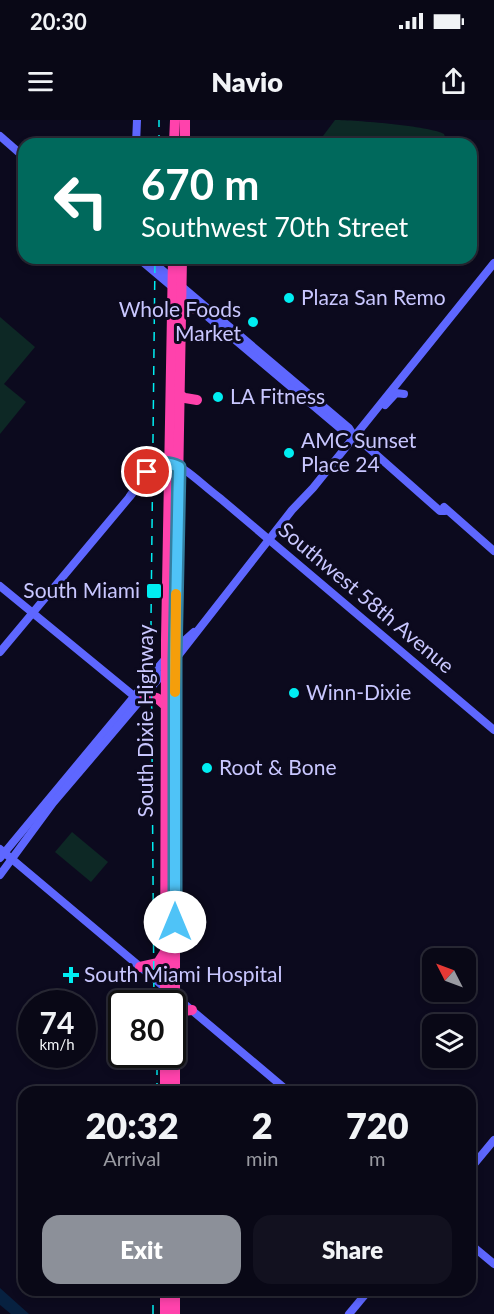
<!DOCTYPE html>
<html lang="en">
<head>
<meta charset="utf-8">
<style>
  body { margin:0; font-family:Lato,sans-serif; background:#12111f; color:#f1f3f6; height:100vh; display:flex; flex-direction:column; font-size:22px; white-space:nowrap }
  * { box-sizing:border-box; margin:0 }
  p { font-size:20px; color:#999aa1 }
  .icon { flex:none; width:33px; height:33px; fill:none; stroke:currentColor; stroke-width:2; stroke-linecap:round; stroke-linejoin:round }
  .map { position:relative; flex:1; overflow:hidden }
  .sheet { position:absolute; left:18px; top:966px; width:458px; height:210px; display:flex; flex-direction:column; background:#090816; border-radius:18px; box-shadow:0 3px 9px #0003,0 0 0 2px #292935 }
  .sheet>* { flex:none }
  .guide { position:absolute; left:18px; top:18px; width:459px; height:126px; border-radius:18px; box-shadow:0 3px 9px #0003,0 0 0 2px #292935; background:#00695c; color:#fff; overflow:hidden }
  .needle { width:39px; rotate:312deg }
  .fabs { position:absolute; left:422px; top:828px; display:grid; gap:12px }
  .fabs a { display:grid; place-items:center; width:54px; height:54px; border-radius:12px; background:#090816; box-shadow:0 3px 9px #0003,0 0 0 2px #292935; font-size:30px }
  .speed { position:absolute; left:18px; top:870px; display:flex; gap:12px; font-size:30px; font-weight:700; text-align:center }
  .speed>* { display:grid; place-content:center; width:78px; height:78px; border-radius:50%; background:#090816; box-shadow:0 3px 9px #0003,0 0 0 2px #292935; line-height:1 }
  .speed small { font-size:15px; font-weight:400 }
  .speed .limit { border:3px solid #111; border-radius:9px; background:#fff; color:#111 }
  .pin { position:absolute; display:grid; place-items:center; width:51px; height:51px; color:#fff; margin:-26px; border:3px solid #fff; border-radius:50%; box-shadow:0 2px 6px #0007 }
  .me { position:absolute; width:66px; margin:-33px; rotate:0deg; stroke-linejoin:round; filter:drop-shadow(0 0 4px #0008) }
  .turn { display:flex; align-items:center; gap:21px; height:126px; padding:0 24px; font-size:27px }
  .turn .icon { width:78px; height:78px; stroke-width:2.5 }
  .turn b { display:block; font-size:42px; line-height:51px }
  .eta { display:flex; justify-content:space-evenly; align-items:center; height:102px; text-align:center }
  .eta b { font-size:36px; font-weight:800; line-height:42px }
  .primary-button { display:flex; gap:12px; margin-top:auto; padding:12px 24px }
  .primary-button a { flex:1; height:69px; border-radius:18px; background:#8c9099; color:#fff; font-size:24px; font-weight:800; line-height:69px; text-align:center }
  .primary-button a+a { background:#12111f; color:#f1f3f6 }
  .status { display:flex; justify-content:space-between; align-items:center; height:42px; padding:0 30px; background:#090816; direction:ltr }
  .status svg { height:16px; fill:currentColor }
  header { display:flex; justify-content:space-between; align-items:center; height:78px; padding:0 24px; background:#090816; font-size:27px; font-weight:800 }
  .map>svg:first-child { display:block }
</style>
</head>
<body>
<div class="status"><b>20:30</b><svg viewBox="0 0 49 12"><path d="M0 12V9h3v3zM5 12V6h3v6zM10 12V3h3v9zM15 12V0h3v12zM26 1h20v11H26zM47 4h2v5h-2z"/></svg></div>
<header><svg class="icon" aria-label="menu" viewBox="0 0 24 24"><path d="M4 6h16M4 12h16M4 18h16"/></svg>Navio<svg class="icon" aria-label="share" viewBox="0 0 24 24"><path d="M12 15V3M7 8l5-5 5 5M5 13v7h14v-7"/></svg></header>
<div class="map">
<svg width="494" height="1194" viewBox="0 0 494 1194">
  <rect width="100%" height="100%" fill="#0c0a1e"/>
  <g fill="#0d2825">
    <path d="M335 0C354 0 430 6 444 14L447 23 317 24Z"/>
    <path d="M0 197 35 227 4 264 26 282 0 314Z"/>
    <path d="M72 712 108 742 91 762 55 732Z"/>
  </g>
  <path fill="#072140" d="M0 1168 29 1194H11L0 1185Z"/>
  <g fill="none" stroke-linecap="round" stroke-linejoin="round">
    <g stroke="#5e67ff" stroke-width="8">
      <path d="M0 16 24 37"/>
      <path d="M136 24 137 0"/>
      <path d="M138 138 348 315 363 323 440 391H445"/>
      <path d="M148 138 349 308 354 316"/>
      <path d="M385 285 396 273 404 274"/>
      <path d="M147 359 157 351 174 348"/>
      <path d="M130 376C167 319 181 349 221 379L494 610"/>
      <path d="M444 387 494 431"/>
      <path d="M0 466 134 576"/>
      <path d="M174 530 194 512"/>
      <path d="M0 532 132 374"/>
      <path d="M174 541 292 390 313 368 494 143"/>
      <path d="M0 729 289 972"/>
      <path d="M0 738 166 538"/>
      <path d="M0 755 53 683 166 550"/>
      <path d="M470 1049 494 1020"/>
      <path d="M470 1124 494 1144"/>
      <path d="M349 1194 369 1170"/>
    </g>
    <g stroke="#ff42ac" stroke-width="10">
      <path d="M174 24 175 0"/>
      <path d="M185 24V0"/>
      <path d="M182 196 189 189 197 188"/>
      <path d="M176 273 185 278 197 280"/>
      <path d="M147 359 160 357 169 363"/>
      <path d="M144 575 157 578 166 586"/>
      <path d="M140 847 158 843 165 832"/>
      <path d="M165 884 166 520 173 138"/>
      <path d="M175 898 183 891 192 890"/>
      <path d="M165 972V934"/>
      <path d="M175 972V540L182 138"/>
      <path d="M165 1170V1194"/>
      <path d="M175 1194V1170"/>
    </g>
    <g stroke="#00eef2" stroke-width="1.5" stroke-dasharray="9 8" stroke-linecap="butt">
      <path d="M159 24V0"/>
      <path d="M154 884 151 500 155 138"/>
      <path d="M157 972V934"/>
      <path d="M153 1194V1170"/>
    </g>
  </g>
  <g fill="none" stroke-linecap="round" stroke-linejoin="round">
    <g stroke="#337fa1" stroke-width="15">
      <path id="route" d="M147 352C157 343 166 341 179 347L175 540V802"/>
    </g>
    <use href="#route" stroke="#4fc3f7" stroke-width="10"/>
    <path stroke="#f59e0b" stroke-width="10" d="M175 572 176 474"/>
  </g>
  <g fill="#00eef2" stroke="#0c0a1e" stroke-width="2">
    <circle cx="289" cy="178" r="6"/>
    <circle cx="253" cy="202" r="6"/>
    <circle cx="218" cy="277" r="6"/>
    <circle cx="289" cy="333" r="6"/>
    <rect x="146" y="463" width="16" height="16" rx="3"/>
    <circle cx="294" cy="573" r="6"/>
    <circle cx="207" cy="648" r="6"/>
    <path d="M68 846h6v6h6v6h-6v6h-6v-6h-6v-6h6z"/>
  </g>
  <g text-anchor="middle" stroke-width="6" stroke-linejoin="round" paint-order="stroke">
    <g font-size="21" fill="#c9c7ff" stroke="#0c0a1e" text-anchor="start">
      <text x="301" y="185">Plaza San Remo</text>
      <text x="241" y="197" text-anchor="end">Whole Foods<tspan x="241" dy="24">Market</tspan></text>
      <text x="230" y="284">LA Fitness</text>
      <text x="301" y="328">AMC Sunset<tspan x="301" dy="24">Place 24</tspan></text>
      <text x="140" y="478" text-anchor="end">South Miami</text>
      <text x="306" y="580">Winn-Dixie</text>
      <text x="219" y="655">Root &amp; Bone</text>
      <text x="84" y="862">South Miami Hospital</text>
    </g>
    <g font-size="21" fill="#c9c7ff" stroke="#0c0a1e">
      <text transform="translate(366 478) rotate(40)" y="7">Southwest 58th Avenue</text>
      <text transform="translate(146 601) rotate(-90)" y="7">South Dixie Highway</text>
    </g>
  </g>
</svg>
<div class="fabs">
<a><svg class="needle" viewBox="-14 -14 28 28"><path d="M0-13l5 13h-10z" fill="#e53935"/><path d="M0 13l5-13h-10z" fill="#999aa1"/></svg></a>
<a><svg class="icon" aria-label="layers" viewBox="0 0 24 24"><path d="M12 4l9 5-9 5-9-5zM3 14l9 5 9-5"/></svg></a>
</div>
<div class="speed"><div>74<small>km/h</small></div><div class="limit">80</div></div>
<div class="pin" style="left:147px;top:352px;background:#d93025"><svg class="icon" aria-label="arrive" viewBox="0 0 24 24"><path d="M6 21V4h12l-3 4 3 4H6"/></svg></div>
<svg class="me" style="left:175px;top:802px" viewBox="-20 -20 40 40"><circle r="19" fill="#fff"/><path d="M0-13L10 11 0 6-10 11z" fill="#4fc3f7"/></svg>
<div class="guide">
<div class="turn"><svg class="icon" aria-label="left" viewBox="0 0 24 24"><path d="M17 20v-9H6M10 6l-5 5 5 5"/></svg><div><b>670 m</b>Southwest 70th Street</div></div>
</div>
<section class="sheet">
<div class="eta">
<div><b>20:32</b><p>Arrival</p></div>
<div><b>2</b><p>min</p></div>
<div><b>720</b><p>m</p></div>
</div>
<div class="primary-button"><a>Exit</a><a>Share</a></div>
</section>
</div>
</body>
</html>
